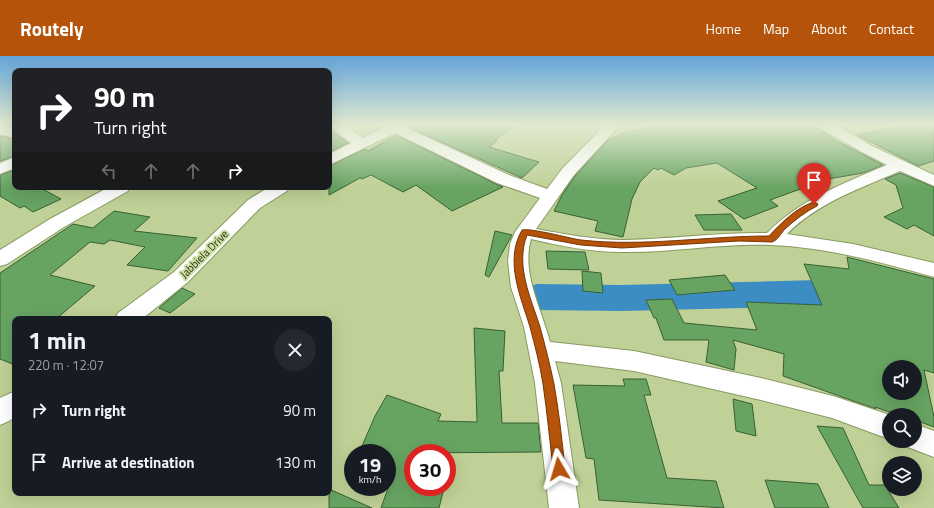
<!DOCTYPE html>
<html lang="en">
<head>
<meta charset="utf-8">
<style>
  body { margin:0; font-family:"Titillium Web",sans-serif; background:#242831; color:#f1f3f6; height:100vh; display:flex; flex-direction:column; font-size:15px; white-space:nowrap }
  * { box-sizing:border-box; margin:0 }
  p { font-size:13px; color:#9ea1a6 }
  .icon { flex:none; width:22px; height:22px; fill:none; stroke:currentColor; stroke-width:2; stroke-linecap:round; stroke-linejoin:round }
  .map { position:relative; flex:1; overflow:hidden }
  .sheet { position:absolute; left:12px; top:260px; width:320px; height:180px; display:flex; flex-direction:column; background:#171b24; border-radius:8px; box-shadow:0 4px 16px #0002 }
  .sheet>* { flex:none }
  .banner { position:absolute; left:12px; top:12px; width:320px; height:122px; border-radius:8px; box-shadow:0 4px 16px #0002; background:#202124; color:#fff; overflow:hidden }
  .buttons { position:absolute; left:882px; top:304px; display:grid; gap:8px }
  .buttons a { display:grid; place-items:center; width:40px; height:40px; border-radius:50%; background:#171b24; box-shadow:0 4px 16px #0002; font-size:20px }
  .speed { position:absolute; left:344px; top:388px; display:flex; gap:8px; font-size:20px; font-weight:700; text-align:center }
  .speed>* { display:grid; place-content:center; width:52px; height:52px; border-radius:50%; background:#171b24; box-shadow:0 4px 16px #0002; line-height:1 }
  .speed small { font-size:10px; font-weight:400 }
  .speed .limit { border:6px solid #d22; background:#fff; color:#111 }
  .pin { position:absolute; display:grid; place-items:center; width:34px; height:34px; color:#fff; margin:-41px -17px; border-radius:50% 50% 50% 0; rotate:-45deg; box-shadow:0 0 4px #0007 }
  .pin .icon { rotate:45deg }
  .me { position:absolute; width:44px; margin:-22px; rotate:353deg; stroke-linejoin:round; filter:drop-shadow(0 0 3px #0008) }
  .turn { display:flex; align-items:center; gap:14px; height:84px; padding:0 16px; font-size:18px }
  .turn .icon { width:52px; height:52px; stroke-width:2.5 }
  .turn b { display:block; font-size:28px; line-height:34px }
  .lanes { display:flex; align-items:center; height:38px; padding:0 16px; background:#0003; justify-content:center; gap:20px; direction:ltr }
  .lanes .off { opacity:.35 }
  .round { display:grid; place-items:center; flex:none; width:42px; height:42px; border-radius:21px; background:#242831 }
  .head { display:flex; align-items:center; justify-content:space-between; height:68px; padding:0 16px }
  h1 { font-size:24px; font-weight:700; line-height:30px }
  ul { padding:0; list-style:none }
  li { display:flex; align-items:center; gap:12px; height:52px; padding:0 16px }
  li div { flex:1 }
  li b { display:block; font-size:15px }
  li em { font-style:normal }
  header { display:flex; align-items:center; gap:24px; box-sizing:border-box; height:56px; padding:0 20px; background:#b45309; color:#fff }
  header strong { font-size:19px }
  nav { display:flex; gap:22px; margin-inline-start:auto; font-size:14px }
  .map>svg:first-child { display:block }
</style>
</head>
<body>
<header>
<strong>Routely</strong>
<nav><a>Home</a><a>Map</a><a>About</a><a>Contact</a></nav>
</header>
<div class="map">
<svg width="934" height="452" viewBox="0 0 934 452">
  <rect width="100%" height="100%" fill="#bfd196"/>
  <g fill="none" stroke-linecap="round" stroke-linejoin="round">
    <path fill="#3d8dc5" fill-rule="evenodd" d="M818 224 897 236 934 248V276L893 262 818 250 622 255 537 254 524 250 519 241 524 232 537 228 622 229Z"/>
  </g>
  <g fill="#67a462" stroke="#386034" fill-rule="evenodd">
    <path d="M416 68H518L495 84 497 85 489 91 539 106 522 122 410 72Z"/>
    <path d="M661 68H815L817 72 835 84 883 109 863 117 828 123 770 144 778 150 744 163 718 145 757 132 717 107 686 112 674 119 661 112 658 114 654 112 640 126 632 143 623 181 595 175 598 165 554 155 562 139 575 120 607 85 621 78Z"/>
    <path d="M911 68 934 70V105L918 110 857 79Z"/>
    <path d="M329 74 334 77 348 87 329 96Z"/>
    <path d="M396 79 496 128 503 131 452 155 416 129 403 136 371 119 362 123 360 122 329 139V110L365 93 368 95Z"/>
    <path d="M0 80 15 83V100L0 105Z"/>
    <path d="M14 114 15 131H39L61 143 33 156 24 150 20 152 0 140V119Z"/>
    <path d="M900 117 934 131V180L914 169 907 173 884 161 903 152 896 129 885 123Z"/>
    <path d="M114 155 150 161 134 175 197 182 168 215 127 209 145 191 110 184 104 188 90 186 50 219 95 230 56 263H15V309L0 303V217L73 168 93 172Z"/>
    <path d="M731 158 742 174H704L695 159Z"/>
    <path d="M495 175 512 179 489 221 485 219Z"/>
    <path d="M546 195 585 196 589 214 548 213Z"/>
    <path d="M847 201 934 223V317L924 314 934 361V371L915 364V359H898L875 351 876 353 783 320 784 298 733 284 736 293 734 314 706 306 709 284H664L656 262H654L646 244 672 243 684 267 757 274 746 246 822 249 804 208 849 213ZM889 311H915V337H889Z"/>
    <path d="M582 215 601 217 603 237 583 235Z"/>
    <path d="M725 219 735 234 677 239 669 224Z"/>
    <path d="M182 232 195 238 170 257 159 252Z"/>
    <path d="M474 272 505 275 503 315H499L502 367H538L541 396 413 397V431H423L443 436 439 452H381L392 421 387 419V397H359L375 360 387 339 441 358 438 365 477 366Z"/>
    <path d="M623 323H646L651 339H644L667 422 716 425 724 452 599 444 594 403 586 402 573 329 625 330Z"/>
    <path d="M733 343 752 348 756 380 736 375Z"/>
    <path d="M817 370 843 372 869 429H885L899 452H863Z"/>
    <path d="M765 424 818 428 829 452H775Z"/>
    <path d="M329 433 372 452H329Z"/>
  </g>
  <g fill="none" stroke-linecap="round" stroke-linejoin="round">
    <g stroke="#889a60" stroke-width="2">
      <g id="minor">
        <path d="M329 68H344L363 82 391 68H410L407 72 509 119 547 133 562 113 606 68H621L574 119 536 173C565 178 594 184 624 184 672 183 719 176 767 177 801 143 844 127 887 109L862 96 818 71 816 68H834L872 90 934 119V130L900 115C861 132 817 147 787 178L853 188 934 207V221C881 206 826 191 770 189 720 187 671 197 621 196 591 196 561 190 531 183 521 217 542 254 550 286L634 295 761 322 833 340 890 359 889 383 832 362 761 344 634 315 555 305 561 327 579 452H549L535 327 524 271 511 231 508 205 510 188 515 176 540 142 497 127 395 77 329 109V98L351 87 329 71Z"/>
        <path d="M0 69 15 73V82L0 78Z"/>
        <path d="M15 101V112L0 118V107Z"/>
        <path d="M109 131H130L128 135 64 171 7 208 0 210V194L50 163Z"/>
        <path d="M269 131H289L287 135 260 152 188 226 142 263H115L118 257 174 216 248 144Z"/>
        <path d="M15 335V361L9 365 0 369V342Z"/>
        <path d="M915 368 934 375V401L905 390 903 385H915Z"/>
      </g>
    </g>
    <use href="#minor" fill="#fff" fill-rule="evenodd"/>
  </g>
  <linearGradient id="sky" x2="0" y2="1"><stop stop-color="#63a4da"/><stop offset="0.52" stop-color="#e2ead0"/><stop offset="1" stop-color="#e2ead0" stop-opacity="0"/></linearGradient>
  <rect width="934" height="132" fill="url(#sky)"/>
  <path fill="#b45309" stroke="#753606" d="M814 146 818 148 817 150C805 156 795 164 785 173 781 177 778 184 772 186L739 185 622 192 581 189 527 179C515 210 531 242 540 271 545 289 550 309 554 328 559 356 562 384 565 413L564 417 559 419 555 417 553 413C550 385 547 356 543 328 540 309 535 290 530 271 521 241 504 205 522 174 532 172 568 182 581 184 644 191 707 180 769 180 781 167 797 151 814 146Z"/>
  <g text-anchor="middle" stroke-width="4" stroke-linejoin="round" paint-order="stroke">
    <g font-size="11" fill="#2b321b" stroke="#cbdfa2">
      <text transform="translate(204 198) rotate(-45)" y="4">Jabbiela Drive</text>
    </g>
  </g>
</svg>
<div class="buttons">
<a><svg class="icon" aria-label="sound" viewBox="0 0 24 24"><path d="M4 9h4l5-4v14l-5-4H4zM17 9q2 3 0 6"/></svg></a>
<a><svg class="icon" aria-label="search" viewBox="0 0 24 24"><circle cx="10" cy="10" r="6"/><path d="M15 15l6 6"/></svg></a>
<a><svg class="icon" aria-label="layers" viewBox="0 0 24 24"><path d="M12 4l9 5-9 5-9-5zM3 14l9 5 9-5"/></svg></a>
</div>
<div class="speed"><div>19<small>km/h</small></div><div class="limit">30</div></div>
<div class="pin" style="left:814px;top:148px;background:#d93025"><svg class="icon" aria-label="arrive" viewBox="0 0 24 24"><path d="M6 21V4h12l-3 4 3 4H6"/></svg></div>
<svg class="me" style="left:559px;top:413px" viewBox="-20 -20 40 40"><path d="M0-17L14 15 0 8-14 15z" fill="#b45309" stroke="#fff" stroke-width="4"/></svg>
<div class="banner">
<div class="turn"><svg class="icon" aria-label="right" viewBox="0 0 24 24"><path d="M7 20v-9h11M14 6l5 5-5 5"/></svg><div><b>90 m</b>Turn right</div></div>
<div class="lanes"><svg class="icon off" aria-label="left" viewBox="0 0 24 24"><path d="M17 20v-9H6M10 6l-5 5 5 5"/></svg><svg class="icon off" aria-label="ahead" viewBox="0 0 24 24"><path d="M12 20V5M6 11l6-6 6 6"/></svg><svg class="icon off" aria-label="ahead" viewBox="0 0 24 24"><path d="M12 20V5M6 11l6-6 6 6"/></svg><svg class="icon" aria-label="right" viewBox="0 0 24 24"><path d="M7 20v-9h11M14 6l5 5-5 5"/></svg></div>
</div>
<section class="sheet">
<div class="head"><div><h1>1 min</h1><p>220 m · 12:07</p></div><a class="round"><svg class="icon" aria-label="close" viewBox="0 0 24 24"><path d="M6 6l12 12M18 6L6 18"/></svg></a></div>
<ul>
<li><svg class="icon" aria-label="right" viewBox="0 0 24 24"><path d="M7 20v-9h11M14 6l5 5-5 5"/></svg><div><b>Turn right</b></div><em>90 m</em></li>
<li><svg class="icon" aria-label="arrive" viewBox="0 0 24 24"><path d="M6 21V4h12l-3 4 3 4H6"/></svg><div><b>Arrive at destination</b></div><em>130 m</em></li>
</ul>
</section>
</div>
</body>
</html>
